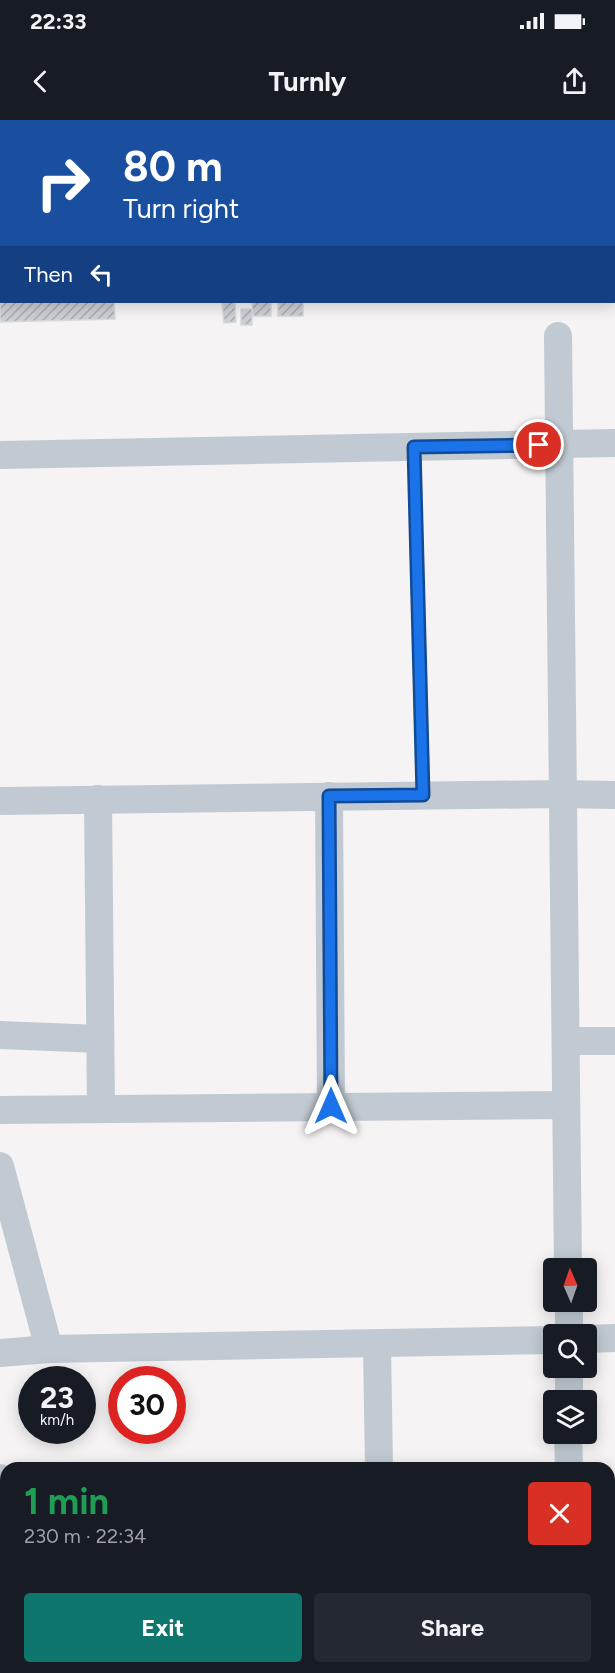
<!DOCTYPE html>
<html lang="en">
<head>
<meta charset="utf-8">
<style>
  body { margin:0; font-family:Figtree,sans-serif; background:#242831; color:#f1f3f6; height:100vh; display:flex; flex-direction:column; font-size:22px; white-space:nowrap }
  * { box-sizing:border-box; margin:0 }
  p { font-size:20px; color:#9ea1a6 }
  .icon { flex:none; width:33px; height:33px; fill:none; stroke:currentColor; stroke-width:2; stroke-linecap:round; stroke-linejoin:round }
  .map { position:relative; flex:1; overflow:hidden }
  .drawer { position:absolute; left:0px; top:1342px; width:615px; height:212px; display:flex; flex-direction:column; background:#171b24; border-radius:18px 18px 0 0; box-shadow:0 3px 15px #0003 }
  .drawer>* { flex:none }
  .guide { position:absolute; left:0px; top:0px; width:615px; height:183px; box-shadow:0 3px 15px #0003; background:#1a4fa0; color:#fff; overflow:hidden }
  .needle { width:39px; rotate:358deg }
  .controls { position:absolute; left:543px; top:1138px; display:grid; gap:12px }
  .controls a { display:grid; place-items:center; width:54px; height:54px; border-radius:6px; background:#171b24; box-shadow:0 3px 15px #0003; font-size:30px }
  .speed { position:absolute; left:18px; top:1246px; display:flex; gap:12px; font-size:30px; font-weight:700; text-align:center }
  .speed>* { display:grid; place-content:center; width:78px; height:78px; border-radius:50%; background:#171b24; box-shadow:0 3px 15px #0003; line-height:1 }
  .speed small { font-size:15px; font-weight:400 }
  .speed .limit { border:9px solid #d22; background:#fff; color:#111 }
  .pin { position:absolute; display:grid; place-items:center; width:51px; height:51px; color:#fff; margin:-26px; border:3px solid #fff; border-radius:50%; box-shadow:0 2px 6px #0007 }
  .me { position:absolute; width:66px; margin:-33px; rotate:0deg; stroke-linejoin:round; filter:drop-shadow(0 0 4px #0008) }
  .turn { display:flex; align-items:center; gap:21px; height:126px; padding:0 24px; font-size:27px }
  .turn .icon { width:78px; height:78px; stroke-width:2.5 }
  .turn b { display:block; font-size:42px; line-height:51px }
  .then { display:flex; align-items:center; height:57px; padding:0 24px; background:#0003; gap:12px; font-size:22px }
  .round { display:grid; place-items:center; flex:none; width:63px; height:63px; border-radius:6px; background:#242831 }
  .overview { display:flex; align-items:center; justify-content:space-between; height:102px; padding:0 24px }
  h1 { font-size:36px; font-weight:700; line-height:45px; color:#1e9e55 }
  .cta { display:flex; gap:12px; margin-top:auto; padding:12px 24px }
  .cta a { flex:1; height:69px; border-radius:6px; background:#0f766e; color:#fff; font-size:24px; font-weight:700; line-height:69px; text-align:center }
  .cta a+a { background:#242831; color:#f1f3f6 }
  .status { display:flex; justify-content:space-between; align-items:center; height:42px; padding:0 30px; background:#171b24; direction:ltr }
  .status svg { height:16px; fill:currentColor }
  header { display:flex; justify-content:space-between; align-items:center; height:78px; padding:0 24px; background:#171b24; font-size:27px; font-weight:700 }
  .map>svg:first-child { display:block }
</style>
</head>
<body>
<div class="status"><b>22:33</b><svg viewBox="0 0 49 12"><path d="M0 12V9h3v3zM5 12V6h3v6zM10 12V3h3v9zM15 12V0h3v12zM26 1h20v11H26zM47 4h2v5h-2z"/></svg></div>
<header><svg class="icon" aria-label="back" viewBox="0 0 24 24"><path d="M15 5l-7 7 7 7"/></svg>Turnly<svg class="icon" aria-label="share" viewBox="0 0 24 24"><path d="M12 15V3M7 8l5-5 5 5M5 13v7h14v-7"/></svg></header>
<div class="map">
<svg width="615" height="1553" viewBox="0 0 615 1553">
  <defs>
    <pattern id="water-waves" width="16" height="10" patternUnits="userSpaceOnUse" patternTransform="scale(1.5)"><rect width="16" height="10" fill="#90daee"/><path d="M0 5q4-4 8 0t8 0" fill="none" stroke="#78b4c4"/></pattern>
    <pattern id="building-hatch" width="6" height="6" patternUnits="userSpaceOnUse" patternTransform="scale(1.5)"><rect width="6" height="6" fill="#cdcfd5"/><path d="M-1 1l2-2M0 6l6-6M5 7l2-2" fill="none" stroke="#a8abb0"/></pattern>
  </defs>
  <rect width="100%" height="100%" fill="#f5f3f3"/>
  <g fill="url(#water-waves)">
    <path d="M382 0H506L507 1 383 2Z"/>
    <path d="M615 29V138H614Z"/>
  </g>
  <g fill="url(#building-hatch)" stroke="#d7d9de" stroke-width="1.5">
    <path d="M0 169 2 182H114L115 199 0 202Z"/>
    <path d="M222 182H235L236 202 224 203Z"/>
    <path d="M252 182H271V196H253Z"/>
    <rect x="278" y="182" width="25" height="14"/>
    <rect x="241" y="189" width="11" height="16"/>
  </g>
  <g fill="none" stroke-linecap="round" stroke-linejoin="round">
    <path stroke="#7ad0a6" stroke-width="4" stroke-dasharray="4.5 3" stroke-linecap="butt" d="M547 0V2"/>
    <path stroke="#c1cad2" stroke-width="14" d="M414 327 423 675"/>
    <g stroke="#c1cad2" stroke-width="28">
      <path d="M558 216 568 1149"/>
      <path d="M0 335 615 323"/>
      <path d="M329 676 331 986"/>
      <path d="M98 679 101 989"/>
      <path d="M0 681 558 674 615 675"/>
      <path d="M0 915 100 919"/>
      <path d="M566 921H615"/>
      <path d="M0 990 566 985"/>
      <path d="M0 1046 49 1229"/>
      <path d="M569 1182V1215"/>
      <path d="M586 1219 615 1218"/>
      <path d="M377 1225 379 1348"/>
      <path d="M0 1233 49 1229 554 1220"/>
      <path d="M569 1281V1248"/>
      <path d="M568 1314 569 1348"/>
      <path d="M0 1358 6 1361"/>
      <path d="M609 1436 615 1435"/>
      <path d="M428 1548 441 1553"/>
      <path d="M571 1548V1553"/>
    </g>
  </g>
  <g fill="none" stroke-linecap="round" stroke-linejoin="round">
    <g stroke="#114b97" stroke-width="15">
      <path id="route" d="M331 986 329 676 423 675 414 327 539 325"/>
    </g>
    <use href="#route" stroke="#1a73e8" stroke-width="10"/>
  </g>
</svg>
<div class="controls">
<a><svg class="needle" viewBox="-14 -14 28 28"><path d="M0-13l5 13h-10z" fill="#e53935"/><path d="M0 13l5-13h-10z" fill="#9ea1a6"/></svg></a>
<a><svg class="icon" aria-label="search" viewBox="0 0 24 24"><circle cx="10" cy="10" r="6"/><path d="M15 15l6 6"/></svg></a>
<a><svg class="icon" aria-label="layers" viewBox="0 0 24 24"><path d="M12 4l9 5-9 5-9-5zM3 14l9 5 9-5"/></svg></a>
</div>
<div class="speed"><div>23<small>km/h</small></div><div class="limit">30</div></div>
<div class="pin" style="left:539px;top:325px;background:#d93025"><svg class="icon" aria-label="arrive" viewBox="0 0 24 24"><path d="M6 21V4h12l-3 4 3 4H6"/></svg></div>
<svg class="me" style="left:331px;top:986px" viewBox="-20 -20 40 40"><path d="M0-17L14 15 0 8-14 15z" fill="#1a73e8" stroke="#fff" stroke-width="4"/></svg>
<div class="guide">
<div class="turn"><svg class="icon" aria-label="right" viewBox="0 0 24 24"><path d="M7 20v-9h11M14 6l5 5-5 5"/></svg><div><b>80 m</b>Turn right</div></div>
<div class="then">Then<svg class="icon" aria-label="left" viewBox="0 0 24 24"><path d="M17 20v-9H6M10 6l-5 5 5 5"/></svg></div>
</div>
<section class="drawer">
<div class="overview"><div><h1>1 min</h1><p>230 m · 22:34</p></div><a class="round" style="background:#d93025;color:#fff"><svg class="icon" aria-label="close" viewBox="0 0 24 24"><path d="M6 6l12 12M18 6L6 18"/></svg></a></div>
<div class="cta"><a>Exit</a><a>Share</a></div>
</section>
</div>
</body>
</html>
